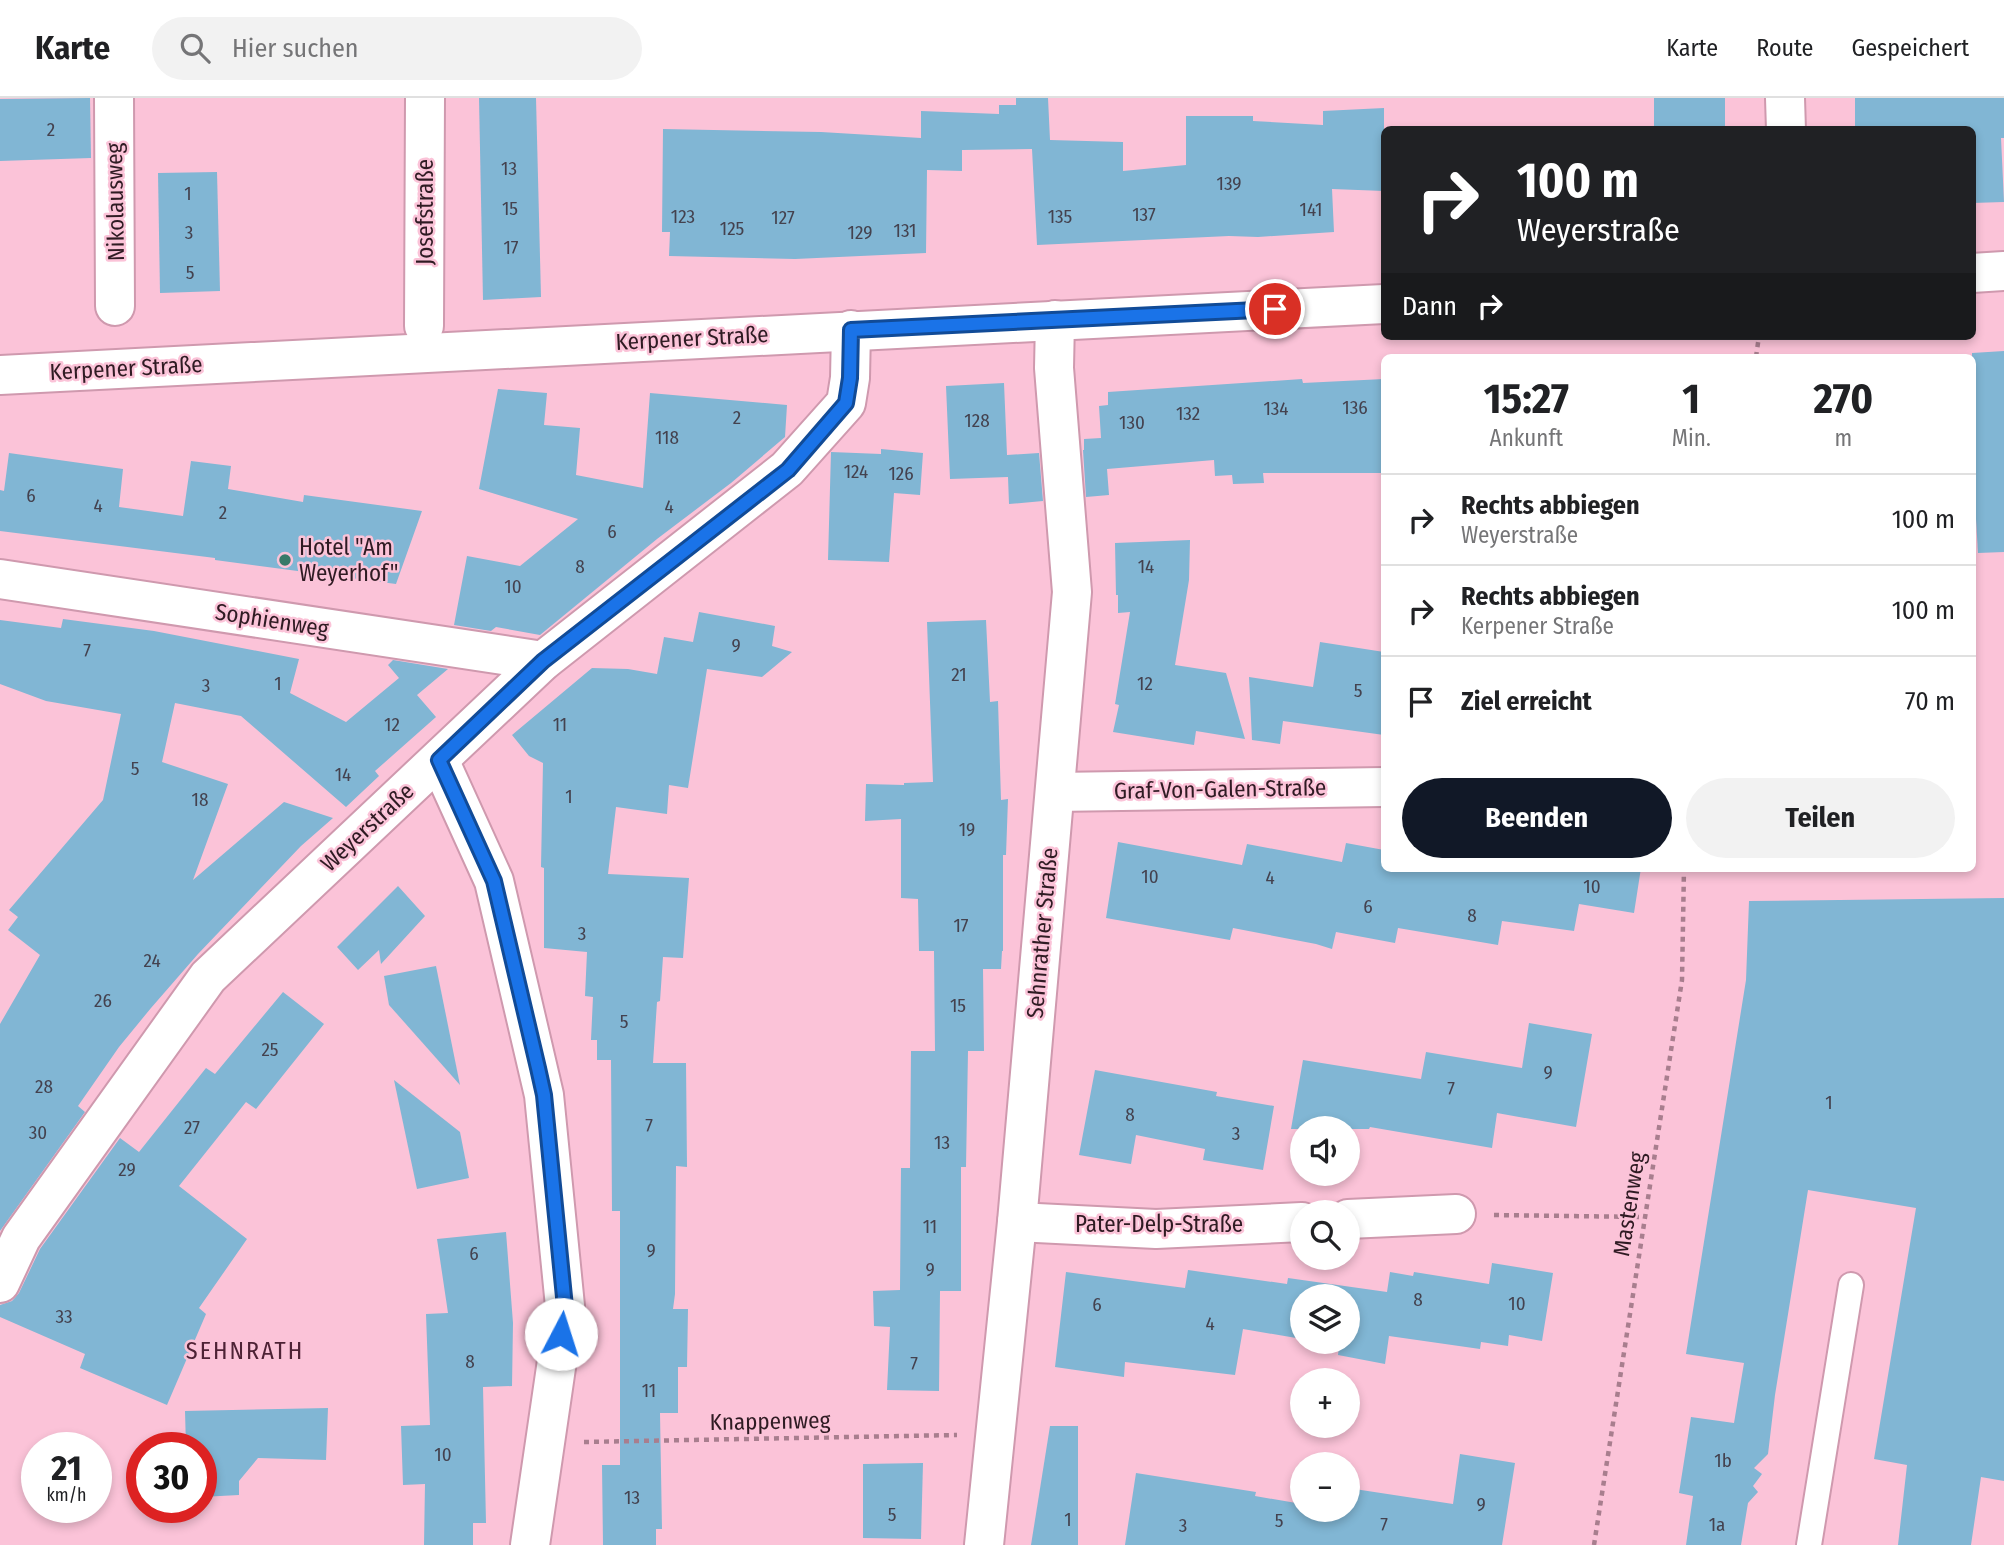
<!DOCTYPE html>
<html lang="de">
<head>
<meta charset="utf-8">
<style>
  body { margin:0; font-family:"Fira Sans Condensed",sans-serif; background:#f2f2f2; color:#202124; height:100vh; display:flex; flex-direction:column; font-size:26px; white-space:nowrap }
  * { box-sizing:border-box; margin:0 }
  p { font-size:23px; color:#757577 }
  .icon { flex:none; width:38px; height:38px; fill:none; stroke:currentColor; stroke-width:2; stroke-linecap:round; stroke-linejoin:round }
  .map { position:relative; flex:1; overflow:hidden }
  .details { position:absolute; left:1381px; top:256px; width:595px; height:518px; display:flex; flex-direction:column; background:#fff; border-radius:10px; box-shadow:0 4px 10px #0003 }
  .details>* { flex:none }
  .hud { position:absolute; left:1381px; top:28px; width:595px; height:214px; border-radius:10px; box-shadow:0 4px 10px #0003; background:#202124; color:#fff; overflow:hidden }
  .fabs { position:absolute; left:1290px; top:1018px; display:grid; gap:14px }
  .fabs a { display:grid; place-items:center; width:70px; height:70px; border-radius:50%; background:#fff; box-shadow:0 4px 10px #0003; font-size:35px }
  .speed { position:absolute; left:21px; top:1334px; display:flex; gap:14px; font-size:35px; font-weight:700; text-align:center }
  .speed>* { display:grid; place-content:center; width:91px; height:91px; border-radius:50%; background:#fff; box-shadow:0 4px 10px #0003; line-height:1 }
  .speed small { font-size:18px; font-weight:400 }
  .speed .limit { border:10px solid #d22; background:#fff; color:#111 }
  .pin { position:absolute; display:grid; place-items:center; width:60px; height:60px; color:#fff; margin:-30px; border:4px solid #fff; border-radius:50%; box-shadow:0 2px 7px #0007 }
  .me { position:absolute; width:77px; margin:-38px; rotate:5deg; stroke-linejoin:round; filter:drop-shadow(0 0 5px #0008) }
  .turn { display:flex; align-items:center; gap:24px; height:147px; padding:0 21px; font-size:32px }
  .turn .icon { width:91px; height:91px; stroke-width:2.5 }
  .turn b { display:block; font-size:49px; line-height:60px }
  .then { display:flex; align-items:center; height:66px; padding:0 21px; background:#0003; gap:14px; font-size:26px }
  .eta { display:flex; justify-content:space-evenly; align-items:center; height:119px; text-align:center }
  .eta b { font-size:42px; font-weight:700; line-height:49px }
  .cta { display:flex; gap:14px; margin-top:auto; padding:14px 21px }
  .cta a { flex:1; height:80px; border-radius:42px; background:#111827; color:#fff; font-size:28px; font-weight:700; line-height:80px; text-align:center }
  .cta a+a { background:#f2f2f2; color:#202124 }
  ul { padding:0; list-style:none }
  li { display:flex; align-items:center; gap:21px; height:91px; padding:0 21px; border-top:2px solid #e0e0e0 }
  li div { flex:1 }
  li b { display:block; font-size:26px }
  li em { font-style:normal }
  header { display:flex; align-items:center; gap:42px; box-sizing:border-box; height:98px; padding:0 35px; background:#fff; border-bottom:2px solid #e0e0e0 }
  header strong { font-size:33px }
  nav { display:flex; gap:38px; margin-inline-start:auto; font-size:24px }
  .search { width:490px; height:63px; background:#f2f2f2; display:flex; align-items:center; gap:18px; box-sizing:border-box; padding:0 24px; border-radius:38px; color:#757577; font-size:26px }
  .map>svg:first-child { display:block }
</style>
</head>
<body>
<header>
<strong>Karte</strong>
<div class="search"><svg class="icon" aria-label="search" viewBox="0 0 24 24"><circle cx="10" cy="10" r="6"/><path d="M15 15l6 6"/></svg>Hier suchen</div>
<nav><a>Karte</a><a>Route</a><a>Gespeichert</a></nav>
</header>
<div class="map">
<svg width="2004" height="1447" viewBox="0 0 2004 1447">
  <rect width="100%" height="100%" fill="#fbc3d8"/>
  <g fill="#81b6d4">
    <path d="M90 0 91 60 0 63V1Z"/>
    <path d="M479 0H536L541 199 483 202Z"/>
    <path d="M1016 0H1048L1050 42 1123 44V73L1186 67V18H1253V23L1323 27V13L1384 10V93L1332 91 1334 134 1258 139 1229 138 1037 147 1032 51 962 52V73L927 72 926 155 795 161 669 158 670 134H662L663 31 821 34 921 40V13L999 16V7H1016Z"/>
    <rect x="1654" y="0" width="71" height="32"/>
    <path d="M1855 0H2004V40H2001L2004 104 1972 105V32H1855Z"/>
    <path d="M217 74 220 193 160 195 158 75Z"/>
    <path d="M2004 253V454L1978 455 1972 352V255Z"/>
    <path d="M1302 281 1303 285 1384 281V375H1263L1264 385 1233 386 1232 377 1215 378 1214 362 1107 371 1109 397 1086 399 1083 352H1084V341L1101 340 1099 308 1108 307V294Z"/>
    <path d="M1004 285 1007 357 1039 355 1043 403 1009 406 1008 379 950 381 946 288Z"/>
    <path d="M498 291 547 295 544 327 580 330 576 377 643 390 650 295 787 307 785 339 731 385 657 441 540 537 496 529 491 533 454 527 467 458 520 468 578 421 479 391Z"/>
    <path d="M881 351 923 355 920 397 894 395 889 464 828 462 831 354 881 356Z"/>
    <path d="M9 355 123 371 119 409 148 413 183 418 191 363 231 368 228 391 303 404 304 397 422 413 396 486 215 462V460L0 433V392L4 393Z"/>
    <path d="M1190 442 1189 482 1175 567 1226 575 1245 641 1196 633 1194 647 1113 634 1119 607 1115 606 1130 514 1118 515V497H1116L1115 445Z"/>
    <path d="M699 514 775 528 772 548 792 554 762 579 707 571 688 690 669 687 667 716 616 709 608 776 689 780 683 860 663 859 660 903 657 904 653 965H686L687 1069 676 1068 675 1196 673 1211H688L687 1269H678V1315H660L662 1431H656V1447H603L602 1367H620V1113H612L611 962H597V942H591L593 899 585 898 587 854 544 850V770L541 769 543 665 529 658 512 637 592 570 628 571 657 576 664 539 693 544Z"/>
    <path d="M63 521 154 533 299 561 290 595 346 624 399 580 388 567 393 562 448 571 417 597 436 619 375 673 379 678 346 709 241 618 175 605 162 664 228 686 193 782 284 704 333 720 301 748 198 856 151 910 119 949 78 1008 85 1014 0 1133V926L40 857 8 832 18 819 9 812 103 702 121 616 46 603 0 586V522L61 530Z"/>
    <path d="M986 522 990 604 998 603 1001 702 1008 701 1006 757H1003V853H1002L1001 871H983L984 953H968L966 1069H961V1193H940L939 1293 887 1292 890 1229 874 1228 873 1193 900 1192 901 1070H910L911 953H935L934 853H919L918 801 901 800V721L865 723 866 686 904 687V685L933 684 927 524Z"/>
    <path d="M1320 544 1384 554V637L1283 623 1280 646 1252 642 1249 579 1313 589Z"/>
    <path d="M1118 744 1242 767 1247 746 1342 764 1346 745 1384 752V770H1641L1634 815 1579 806 1574 833 1502 823 1498 847 1398 830 1395 845 1336 834 1332 851 1316 846 1233 830 1230 842 1106 820Z"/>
    <path d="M398 788 425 818 381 866 379 852 358 872 337 849Z"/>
    <path d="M2004 800V1383L1981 1379 1971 1447H1898L1907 1367 1874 1361 1916 1110 1808 1092 1775 1297 1768 1356 1754 1370 1762 1376 1753 1388 1758 1394 1748 1405 1741 1447H1686L1693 1398 1679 1395 1691 1319 1734 1325 1744 1265 1686 1256 1746 882 1749 803Z"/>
    <path d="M436 868 460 987 389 907 384 878Z"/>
    <path d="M283 894 324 926 256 1011 246 1004 179 1088 247 1141 199 1210 206 1216 167 1307 80 1270 85 1256 0 1219V1207L12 1203 19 1195 40 1151 120 1040 139 1054 206 970 215 976Z"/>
    <path d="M1529 925 1592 936 1576 1029 1497 1015 1492 1050 1370 1029 1369 1031H1291L1303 962 1421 981 1426 954 1522 970Z"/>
    <path d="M1095 972 1217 994 1216 998 1274 1008 1263 1072 1203 1062 1205 1051 1136 1037 1131 1066 1079 1057Z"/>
    <path d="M394 982 460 1034 469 1080 417 1091Z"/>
    <path d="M506 1134 513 1225 512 1288 483 1289 486 1425H473V1447H424L425 1386 403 1387 401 1328 430 1327 426 1216 448 1215 437 1141Z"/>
    <path d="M1492 1165 1553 1175 1542 1243 1509 1237 1508 1248 1481 1244 1480 1251 1389 1238 1385 1266 1338 1257 1339 1248 1319 1244H1348V1199H1302V1241L1243 1231 1235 1277 1125 1264 1124 1279 1055 1269 1066 1174 1185 1190 1188 1172 1287 1186 1288 1180 1387 1194 1390 1174 1413 1178 1414 1174 1489 1186Z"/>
    <path d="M328 1310 326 1362 258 1360 239 1383V1397L201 1399V1349H186L185 1313Z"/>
    <path d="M1050 1328H1078V1447H1031Z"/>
    <path d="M1460 1356 1515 1365 1502 1447H1125L1136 1375 1256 1394 1255 1398 1302 1406V1412H1348V1390L1453 1406Z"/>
    <path d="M923 1365 921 1441 863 1440V1366Z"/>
  </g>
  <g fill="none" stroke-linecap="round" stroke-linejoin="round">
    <g stroke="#cf99ae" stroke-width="28">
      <path id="lane" d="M1809 1447 1851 1187"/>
    </g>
    <g stroke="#cf99ae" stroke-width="42">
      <g id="street">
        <path d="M114 0 115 208"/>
        <path d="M1785 0 1786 32"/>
        <path d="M424 228 425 0"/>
        <path d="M0 481 543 563"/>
        <path d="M439 662 494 783 544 997 565 1208 530 1447"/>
        <path d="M1055 694 1384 689"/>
        <path d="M1348 1121 1456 1116"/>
        <path d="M1017 1124 1156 1131 1302 1124"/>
        <path d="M0 1185 21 1140 208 879 543 563 787 371 846 305 850 280 851 232"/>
        <path d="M984 1447 1017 1124 1072 494 1054 270 1055 222"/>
      </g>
    </g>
    <g stroke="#cf99ae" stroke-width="42">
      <g id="secondary">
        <path d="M1972 175 2004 173"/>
        <path d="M0 277 1384 206"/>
      </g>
    </g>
    <g stroke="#a87e8e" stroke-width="4.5" stroke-dasharray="5 5" stroke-linecap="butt">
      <path d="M1756 259 1759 238"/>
      <path d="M1494 1117 1644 1119"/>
      <path d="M584 1344 957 1337"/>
      <path d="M1594 1447 1682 882 1684 770"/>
    </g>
    <use href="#lane" stroke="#fff" stroke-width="24"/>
    <use href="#street" stroke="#fff" stroke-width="38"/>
    <use href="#secondary" stroke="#fff" stroke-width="38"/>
  </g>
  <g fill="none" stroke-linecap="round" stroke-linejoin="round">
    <g stroke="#114b97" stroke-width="18">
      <path id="route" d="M561 1236 565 1209 544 997 538 970 494 783 439 662 543 563 788 372 846 305 850 280 851 232 1275 211"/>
    </g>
    <use href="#route" stroke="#1a73e8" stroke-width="12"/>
  </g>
  <circle fill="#387968" stroke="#fbc3d8" stroke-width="2.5" cx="285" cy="462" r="7"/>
  <g text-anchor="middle" stroke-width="5" stroke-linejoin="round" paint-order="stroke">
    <g font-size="19" fill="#44424f">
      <text x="51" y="38">2</text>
      <text x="509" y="77">13</text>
      <text x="1229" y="92">139</text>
      <text x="188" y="102">1</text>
      <text x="510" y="117">15</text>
      <text x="1311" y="118">141</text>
      <text x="1144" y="123">137</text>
      <text x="683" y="125">123</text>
      <text x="1060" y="125">135</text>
      <text x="783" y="126">127</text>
      <text x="732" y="137">125</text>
      <text x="905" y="139">131</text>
      <text x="189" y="141">3</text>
      <text x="860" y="141">129</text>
      <text x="511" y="156">17</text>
      <text x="190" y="181">5</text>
      <text x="1355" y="316">136</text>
      <text x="1276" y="317">134</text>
      <text x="1188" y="322">132</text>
      <text x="737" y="326">2</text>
      <text x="977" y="329">128</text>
      <text x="1132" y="331">130</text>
      <text x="667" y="346">118</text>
      <text x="856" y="380">124</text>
      <text x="901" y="382">126</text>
      <text x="31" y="404">6</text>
      <text x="98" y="414">4</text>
      <text x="669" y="415">4</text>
      <text x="223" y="421">2</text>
      <text x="612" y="440">6</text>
      <text x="580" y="475">8</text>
      <text x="1146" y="475">14</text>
      <text x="513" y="495">10</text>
      <text x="736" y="554">9</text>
      <text x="87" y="559">7</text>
      <text x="959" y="583">21</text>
      <text x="278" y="592">1</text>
      <text x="1145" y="592">12</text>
      <text x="206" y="594">3</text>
      <text x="1358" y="599">5</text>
      <text x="392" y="633">12</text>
      <text x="560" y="633">11</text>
      <text x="135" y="677">5</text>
      <text x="343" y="683">14</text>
      <text x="569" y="705">1</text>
      <text x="200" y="708">18</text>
      <text x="967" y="738">19</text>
      <text x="1150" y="785">10</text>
      <text x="1270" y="786">4</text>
      <text x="1592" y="795">10</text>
      <text x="1368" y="815">6</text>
      <text x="1472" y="824">8</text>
      <text x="961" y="834">17</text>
      <text x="582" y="842">3</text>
      <text x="152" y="869">24</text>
      <text x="103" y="909">26</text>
      <text x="958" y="914">15</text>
      <text x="624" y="930">5</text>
      <text x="270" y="958">25</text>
      <text x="1548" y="981">9</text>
      <text x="44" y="995">28</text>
      <text x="1451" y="997">7</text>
      <text x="1829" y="1011">1</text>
      <text x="1130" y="1023">8</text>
      <text x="649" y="1034">7</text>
      <text x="192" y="1036">27</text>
      <text x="38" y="1041">30</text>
      <text x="1236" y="1042">3</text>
      <text x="942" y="1051">13</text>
      <text x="127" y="1078">29</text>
      <text x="930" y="1135">11</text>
      <text x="651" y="1159">9</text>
      <text x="474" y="1162">6</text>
      <text x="930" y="1178">9</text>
      <text x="1418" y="1208">8</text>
      <text x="1517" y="1212">10</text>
      <text x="1097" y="1213">6</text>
      <text x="64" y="1225">33</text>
      <text x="1210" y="1232">4</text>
      <text x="470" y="1270">8</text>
      <text x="914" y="1272">7</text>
      <text x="649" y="1299">11</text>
      <text x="443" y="1363">10</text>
      <text x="1723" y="1369">1b</text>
      <text x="632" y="1406">13</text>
      <text x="1481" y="1413">9</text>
      <text x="892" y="1423">5</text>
      <text x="1068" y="1428">1</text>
      <text x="1279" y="1429">5</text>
      <text x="1384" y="1433">7</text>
      <text x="1717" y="1433">1a</text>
      <text x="1183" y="1434">3</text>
    </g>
    <g font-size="23" fill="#2f1b23" stroke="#fbc3d8">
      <text transform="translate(115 104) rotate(-91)" y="8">Nikolausweg</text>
      <text transform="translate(425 114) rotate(-90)" y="8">Josefstraße</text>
      <text transform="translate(692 240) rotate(-3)" y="8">Kerpener Straße</text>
      <text transform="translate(126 270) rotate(-3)" y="8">Kerpener Straße</text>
      <text transform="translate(272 522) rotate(9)" y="8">Sophienweg</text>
      <text transform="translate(1220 691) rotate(-1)" y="8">Graf-Von-Galen-Straße</text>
      <text transform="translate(367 729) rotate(-43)" y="8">Weyerstraße</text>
      <text transform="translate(1042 835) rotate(-85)" y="8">Sehnrather Straße</text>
      <text transform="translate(1629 1106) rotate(-81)" y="8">Mastenweg</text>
      <text x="1159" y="1134">Pater-Delp-Straße</text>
      <text transform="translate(770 1323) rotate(-1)" y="8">Knappenweg</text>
    </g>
    <g font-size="23" fill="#2f1b23" stroke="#fbc3d8" text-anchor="start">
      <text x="299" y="457">Hotel "Am<tspan x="299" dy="26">Weyerhof"</tspan></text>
    </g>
    <g font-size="24" letter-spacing="2" fill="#4e2235" stroke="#fbc3d8">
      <text x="245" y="1261">SEHNRATH</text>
    </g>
  </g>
</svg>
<div class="fabs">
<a><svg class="icon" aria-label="sound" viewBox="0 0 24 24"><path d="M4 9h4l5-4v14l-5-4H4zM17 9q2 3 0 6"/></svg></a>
<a><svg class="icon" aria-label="search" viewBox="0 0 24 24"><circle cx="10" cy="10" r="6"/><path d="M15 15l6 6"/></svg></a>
<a><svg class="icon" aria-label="layers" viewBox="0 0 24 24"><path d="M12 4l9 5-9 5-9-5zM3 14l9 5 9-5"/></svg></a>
<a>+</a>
<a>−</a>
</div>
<div class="speed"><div>21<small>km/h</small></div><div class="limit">30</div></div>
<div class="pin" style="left:1275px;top:211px;background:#d93025"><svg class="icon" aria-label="arrive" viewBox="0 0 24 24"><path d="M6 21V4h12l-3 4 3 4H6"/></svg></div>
<svg class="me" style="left:561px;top:1236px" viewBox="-20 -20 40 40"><circle r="19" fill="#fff"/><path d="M0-13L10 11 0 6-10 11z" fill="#1a73e8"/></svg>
<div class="hud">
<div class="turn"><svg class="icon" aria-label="right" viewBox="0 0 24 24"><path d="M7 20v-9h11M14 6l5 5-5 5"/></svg><div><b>100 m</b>Weyerstraße</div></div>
<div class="then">Dann<svg class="icon" aria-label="right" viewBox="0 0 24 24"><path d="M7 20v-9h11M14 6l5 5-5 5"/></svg></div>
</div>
<section class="details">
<div class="eta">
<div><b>15:27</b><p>Ankunft</p></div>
<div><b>1</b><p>Min.</p></div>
<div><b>270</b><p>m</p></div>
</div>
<ul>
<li><svg class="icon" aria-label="right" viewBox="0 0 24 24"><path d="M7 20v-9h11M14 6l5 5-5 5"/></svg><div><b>Rechts abbiegen</b><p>Weyerstraße</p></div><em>100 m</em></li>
<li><svg class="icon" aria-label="right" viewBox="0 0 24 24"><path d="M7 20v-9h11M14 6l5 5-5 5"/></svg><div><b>Rechts abbiegen</b><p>Kerpener Straße</p></div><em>100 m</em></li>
<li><svg class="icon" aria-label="arrive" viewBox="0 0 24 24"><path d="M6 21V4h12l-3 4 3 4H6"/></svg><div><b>Ziel erreicht</b></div><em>70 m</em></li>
</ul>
<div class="cta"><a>Beenden</a><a>Teilen</a></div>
</section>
</div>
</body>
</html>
